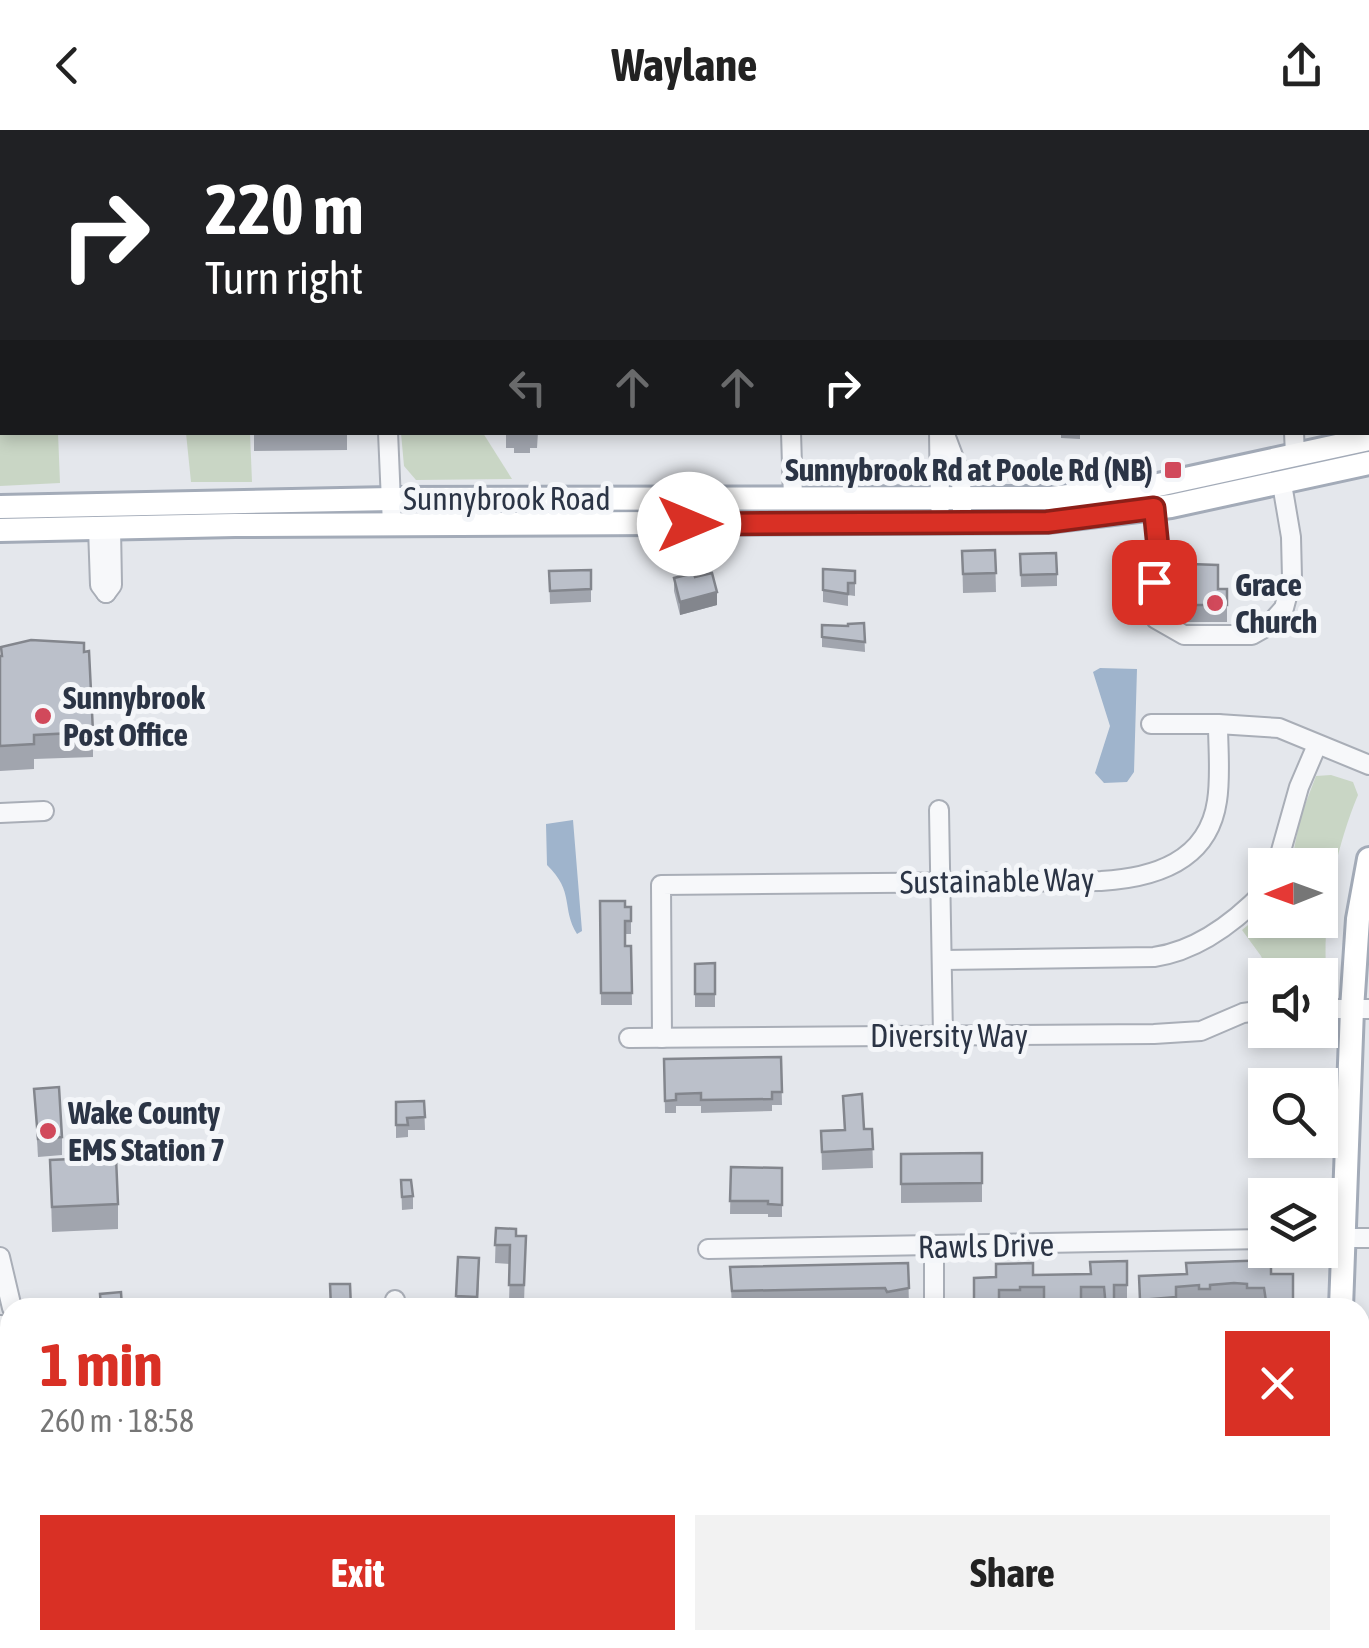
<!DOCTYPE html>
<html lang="en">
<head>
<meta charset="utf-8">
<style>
  body { margin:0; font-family:"Asap Condensed",sans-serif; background:#f2f2f2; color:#222; height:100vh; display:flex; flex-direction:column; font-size:38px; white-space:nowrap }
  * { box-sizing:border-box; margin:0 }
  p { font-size:32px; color:#767676 }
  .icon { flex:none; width:55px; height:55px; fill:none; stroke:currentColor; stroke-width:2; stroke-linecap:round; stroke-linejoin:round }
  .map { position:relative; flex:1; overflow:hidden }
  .details { position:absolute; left:0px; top:1168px; width:1370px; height:352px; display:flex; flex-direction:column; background:#fff; border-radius:30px 30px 0 0; box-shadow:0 5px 15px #0003 }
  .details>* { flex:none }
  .banner { position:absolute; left:0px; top:0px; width:1370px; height:305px; box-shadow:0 5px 15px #0003; background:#202124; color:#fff; overflow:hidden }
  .needle { width:65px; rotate:269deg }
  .fabs { position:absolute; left:1248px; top:718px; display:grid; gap:20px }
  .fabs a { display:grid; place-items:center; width:90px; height:90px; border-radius:0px; background:#fff; box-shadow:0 5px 15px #0003; font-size:50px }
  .pin { position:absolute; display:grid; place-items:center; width:85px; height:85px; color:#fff; margin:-42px; border-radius:20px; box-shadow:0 5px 15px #0006 }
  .me { position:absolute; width:110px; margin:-55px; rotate:90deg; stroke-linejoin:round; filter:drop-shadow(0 0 8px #0008) }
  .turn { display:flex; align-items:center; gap:35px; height:210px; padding:0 40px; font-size:45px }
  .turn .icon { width:130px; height:130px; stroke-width:2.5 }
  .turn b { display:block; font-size:70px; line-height:85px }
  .lanes { display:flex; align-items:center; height:95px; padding:0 40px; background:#0003; justify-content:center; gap:50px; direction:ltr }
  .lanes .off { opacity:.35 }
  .round { display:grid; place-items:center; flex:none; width:105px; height:105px; border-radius:0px; background:#f2f2f2 }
  .headline { display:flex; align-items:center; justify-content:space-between; height:170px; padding:0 40px }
  h1 { font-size:60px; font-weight:700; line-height:75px; color:#d93025 }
  .primary-button { display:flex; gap:20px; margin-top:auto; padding:20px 40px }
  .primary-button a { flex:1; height:115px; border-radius:0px; background:#d93025; color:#fff; font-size:40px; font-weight:700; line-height:115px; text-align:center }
  .primary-button a+a { background:#f2f2f2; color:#222 }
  header { display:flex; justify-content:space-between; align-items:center; height:130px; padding:0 40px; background:#fff; font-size:45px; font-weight:700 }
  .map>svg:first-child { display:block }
</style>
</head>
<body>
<header><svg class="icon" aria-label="back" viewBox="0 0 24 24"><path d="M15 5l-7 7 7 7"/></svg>Waylane<svg class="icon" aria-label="share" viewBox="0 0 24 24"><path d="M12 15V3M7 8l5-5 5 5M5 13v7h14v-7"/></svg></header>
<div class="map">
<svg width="1369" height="1518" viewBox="0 0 1369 1518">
  <rect width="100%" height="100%" fill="#e4e7ec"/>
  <path fill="#d2d6de" d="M0 1236 10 1343V1471L0 1511Z"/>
  <g fill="#c9d6c5">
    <path d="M0 0 4 2 2 302 58 303 60 353 0 356Z"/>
    <path d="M186 303H250L252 352H191Z"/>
    <path d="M401 303H483L512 349 416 350 404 336Z"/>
    <path d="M1331 645 1353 652 1358 665C1335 720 1323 783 1326 842L1320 847 1269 845 1261 826 1242 800 1265 781V790H1320V735H1291L1300 688 1316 646Z"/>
  </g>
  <g fill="#9fb4cc">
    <path d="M1100 538 1137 539 1134 642 1127 652 1104 653 1095 643 1110 596 1093 542Z"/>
    <path d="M573 690 582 801 577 804C561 778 575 762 547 735L546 694Z"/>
  </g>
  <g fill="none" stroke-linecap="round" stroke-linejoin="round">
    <g stroke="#a9aeb7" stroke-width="22">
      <g id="minor">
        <path d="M24 0 31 2"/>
        <path d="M203 0 206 2"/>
        <path d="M451 0 452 2"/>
        <path d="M534 0 535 2"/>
        <path d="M724 0V2"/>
        <path d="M1174 0V2"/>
        <path d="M374 2 379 0"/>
        <path d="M632 2 636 0"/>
        <path d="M999 2 1000 0"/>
        <path d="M388 302 392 395"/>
        <path d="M791 302 793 369"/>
        <path d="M939 302 940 377"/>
        <path d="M944 302 961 347 962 381"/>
        <path d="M1294 302 1295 325"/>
        <path d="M1154 378 1158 418 1151 479 1156 489 1184 505H1252L1268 496 1284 478 1292 448 1291 407 1282 354"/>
        <path d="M98 398 100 455 106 463"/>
        <path d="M106 463 112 455 111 398"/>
        <path d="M1151 594H1218L1279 598 1369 635"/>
        <path d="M939 680 943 906"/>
        <path d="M0 683 44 681"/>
        <path d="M1277 735 1299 657 1317 615"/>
        <path d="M942 830 1154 827C1197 821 1235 792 1265 761"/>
        <path d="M1320 879H1369"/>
        <path d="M629 908 1154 904 1201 901 1243 883 1265 880"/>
        <path d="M662 908 661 755 1101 751C1153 748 1208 732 1217 671 1221 646 1218 618 1218 594"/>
        <path d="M1320 1108H1369"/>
        <path d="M934 1117V1178"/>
        <path d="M708 1119 1265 1109"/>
        <path d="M0 1127 12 1178"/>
        <path d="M395 1178V1170"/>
        <path d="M0 1195 10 1196"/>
        <path d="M1360 1331H1369"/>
        <path d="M0 1394H10"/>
        <path d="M1360 1430 1369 1428"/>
        <path d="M1219 1510V1517H1269"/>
        <path d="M19 1518 22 1510"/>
        <path d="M386 1518V1510"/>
      </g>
    </g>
    <g stroke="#a3abb8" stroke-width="28">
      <g id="major">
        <path d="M0 377 391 369 1051 368 1149 357 1369 309"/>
        <path d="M0 400 235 395 1047 391 1171 376 1369 333"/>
        <path d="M1341 1178 1352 879 1358 789 1369 729"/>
        <path d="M1325 1518V1510"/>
      </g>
    </g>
    <use href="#minor" stroke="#f7f8fa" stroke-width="18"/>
    <use href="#major" stroke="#fff" stroke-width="22"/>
  </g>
  <g fill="#a1a5ae">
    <rect x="916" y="0" width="51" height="2"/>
    <rect x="1125" y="0" width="26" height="2"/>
    <path d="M254 302H347V320L254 321Z"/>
    <path d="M506 302H538L537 318H530V323H514V318H506Z"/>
    <path d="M1061 302H1091L1080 303V309L1061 308Z"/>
    <path d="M995 420 996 462 963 463 962 421Z"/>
    <path d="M1020 424 1057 444V456L1021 457Z"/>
    <path d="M823 439 855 441V466L848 465V476L823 472Z"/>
    <path d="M591 440V472L550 474 549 441Z"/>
    <path d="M695 447 717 475 680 485 674 461V448Z"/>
    <path d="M1181 454 1227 459V492H1186L1181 489Z"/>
    <path d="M864 493 865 522 822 517V495L848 496Z"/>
    <path d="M84 522 93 602V627L34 629V639L0 641V526Z"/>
    <path d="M600 771 625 777H631V804H625V816H631L632 875H601Z"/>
    <path d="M715 833V877H695V834Z"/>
    <path d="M781 927 782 975H772V981L701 983V976H676V983H665L664 929Z"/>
    <path d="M34 959 62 1007V1025L38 1027Z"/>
    <path d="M843 966 864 999H872L873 1038 822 1040 821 1001 844 1000Z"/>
    <path d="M424 971 425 1000H408V1007L396 1008V972Z"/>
    <path d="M982 1023V1072L901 1073V1024Z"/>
    <path d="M50 1030 118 1074V1099L52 1102Z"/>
    <path d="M731 1037 782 1038V1087H768V1084H730Z"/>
    <path d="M401 1050 413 1066V1079L402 1080Z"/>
    <path d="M496 1098 516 1106H526L524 1174 509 1173 510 1134 495 1133Z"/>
    <path d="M458 1127 479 1146 478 1178H456Z"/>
    <path d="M1127 1131V1173L1114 1174V1178H1104V1175L1081 1176V1178H1044V1175L1020 1176V1178H974V1148L1090 1144Z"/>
    <path d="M908 1133 909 1176 732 1178 730 1137Z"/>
    <path d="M1271 1144 1293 1178 1247 1177V1173L1234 1172 1210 1173V1177L1199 1178V1174L1176 1175V1178H1140L1139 1146Z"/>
    <path d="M138 1510H235V1513L234 1518H158V1516Z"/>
    <path d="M1087 1510H1119L1116 1518H1087Z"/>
  </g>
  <g fill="#83868d">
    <path d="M717 462V475L680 485V472Z"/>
    <path d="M229 1510H235L234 1518H228Z"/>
    <path d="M1111 1510H1119L1116 1518H1110Z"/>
  </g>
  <g fill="#bbc0ca" stroke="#83868d" stroke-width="2.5">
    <path d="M124 0H170L173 2H127Z"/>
    <path d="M415 0H434L435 2H410Z"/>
    <path d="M488 0H510L511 2H489Z"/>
    <rect x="748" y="0" width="39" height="2"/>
    <rect x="1031" y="0" width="64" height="2"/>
    <rect x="1201" y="0" width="25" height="2"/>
    <path d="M995 420 996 443 963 444 962 421Z"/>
    <path d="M1056 423 1057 444 1021 445 1020 424Z"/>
    <path d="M1190 434 1218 435V459H1227V475H1186L1181 472V454H1189Z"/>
    <path d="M823 439 855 441V453H848V464L823 460Z"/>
    <path d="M591 440V459L550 461 549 441Z"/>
    <path d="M694 443 695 447 712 443 717 462 680 472 674 448Z"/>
    <path d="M864 493 865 512 822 507V495L848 496V494Z"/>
    <path d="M31 510 84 513V522L89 521 93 602 34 605V614L0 616V526H2L1 517Z"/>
    <path d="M600 771H625V777H631V791H625V816H631L632 863H601Z"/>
    <path d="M715 833V864H695V834Z"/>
    <path d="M781 927 782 962H772V969L701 970V963L676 964V970L665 971 664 929Z"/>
    <path d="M59 957 62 1007 38 1009 34 959Z"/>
    <path d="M862 964 864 999H872L873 1019 822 1022 821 1001 845 1000 843 966Z"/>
    <path d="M424 971 425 987 407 988 408 995H396V972Z"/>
    <path d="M982 1023V1053L901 1054V1024Z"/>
    <path d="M116 1027 118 1074 52 1077 50 1030Z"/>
    <path d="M731 1037 782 1038V1075L768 1074V1071H730Z"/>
    <path d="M401 1050H411L413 1066 402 1067Z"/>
    <path d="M496 1098 516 1099V1106H526L524 1155H509L510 1115H495Z"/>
    <path d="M458 1127 479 1128 477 1167 456 1166Z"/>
    <path d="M1271 1130V1144H1293V1178H1267L1264 1158H1247V1154L1234 1153 1210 1155V1159H1199V1155L1176 1157V1167L1140 1170 1139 1146 1187 1144 1186 1133Z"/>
    <path d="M1127 1131V1155H1114V1178H1106L1104 1157H1081V1170H1044V1157H1020V1160H999V1178H974V1148L996 1147V1134L1033 1133V1145L1091 1144 1090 1132Z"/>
    <path d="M908 1133 909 1158 887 1162 885 1158 732 1161 730 1137Z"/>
    <path d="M330 1154H350L351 1178H331Z"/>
    <path d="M121 1162 122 1178H101L100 1164Z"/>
    <path d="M163 1510H189L187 1518H161Z"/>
    <rect x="313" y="1510" width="21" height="8"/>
    <path d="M431 1510H451V1518H430Z"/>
    <path d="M996 1510H1018L1031 1518H991Z"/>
    <path d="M1059 1510H1077L1080 1518H1040Z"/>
  </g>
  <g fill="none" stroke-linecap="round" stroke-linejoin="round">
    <g stroke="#8d1f18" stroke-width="25">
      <path id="route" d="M689 394 1047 392 1154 378 1158 418 1154 452"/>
    </g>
    <use href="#route" stroke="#d93025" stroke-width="18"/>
  </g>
  <g fill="#d1495b" stroke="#f4f6f9" stroke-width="4">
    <rect x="1163" y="330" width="20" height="20" rx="5"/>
    <circle cx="1215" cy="473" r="10"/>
    <circle cx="43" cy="586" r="10"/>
    <circle cx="48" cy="1001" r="10"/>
  </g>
  <g text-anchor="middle" stroke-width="10" stroke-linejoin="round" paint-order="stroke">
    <g font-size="32" font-weight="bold" fill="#2b3445" stroke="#f4f6f9" text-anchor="start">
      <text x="1153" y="351" text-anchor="end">Sunnybrook Rd at Poole Rd (NB)</text>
      <text x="1235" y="466">Grace<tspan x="1235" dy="37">Church</tspan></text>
      <text x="63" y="579">Sunnybrook<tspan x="63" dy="37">Post Office</tspan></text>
      <text x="68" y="994">Wake County<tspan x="68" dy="37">EMS Station 7</tspan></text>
    </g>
    <g font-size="32" fill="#2b3445" stroke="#f4f6f9">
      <text x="507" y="380">Sunnybrook Road</text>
      <text transform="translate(997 751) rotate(-1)" y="11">Sustainable Way</text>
      <text x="949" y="917">Diversity Way</text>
      <text transform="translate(986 1116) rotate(-1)" y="11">Rawls Drive</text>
    </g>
  </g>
</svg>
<div class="fabs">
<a><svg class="needle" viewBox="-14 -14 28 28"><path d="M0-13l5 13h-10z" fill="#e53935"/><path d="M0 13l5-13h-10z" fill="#767676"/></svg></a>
<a><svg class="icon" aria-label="sound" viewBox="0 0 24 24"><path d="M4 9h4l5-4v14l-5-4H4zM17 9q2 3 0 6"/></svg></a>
<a><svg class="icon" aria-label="search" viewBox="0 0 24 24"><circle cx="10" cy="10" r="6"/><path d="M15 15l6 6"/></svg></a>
<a><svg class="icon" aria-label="layers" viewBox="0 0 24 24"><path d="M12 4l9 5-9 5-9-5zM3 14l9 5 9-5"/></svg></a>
</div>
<div class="pin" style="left:1154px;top:452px;background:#d93025"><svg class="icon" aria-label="arrive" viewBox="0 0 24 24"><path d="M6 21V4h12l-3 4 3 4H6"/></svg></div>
<svg class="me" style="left:689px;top:394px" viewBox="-20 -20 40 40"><circle r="19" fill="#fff"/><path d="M0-13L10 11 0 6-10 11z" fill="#d93025"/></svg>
<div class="banner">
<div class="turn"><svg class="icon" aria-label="right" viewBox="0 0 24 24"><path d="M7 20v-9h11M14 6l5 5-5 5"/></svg><div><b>220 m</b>Turn right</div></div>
<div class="lanes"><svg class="icon off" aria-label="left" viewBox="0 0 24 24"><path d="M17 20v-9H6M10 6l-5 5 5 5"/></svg><svg class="icon off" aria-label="ahead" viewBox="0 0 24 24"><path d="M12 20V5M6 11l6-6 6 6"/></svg><svg class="icon off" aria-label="ahead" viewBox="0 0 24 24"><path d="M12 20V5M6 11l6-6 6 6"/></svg><svg class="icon" aria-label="right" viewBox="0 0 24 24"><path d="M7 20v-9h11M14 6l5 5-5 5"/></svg></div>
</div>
<section class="details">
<div class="headline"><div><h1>1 min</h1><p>260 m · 18:58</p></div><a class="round" style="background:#d93025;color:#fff"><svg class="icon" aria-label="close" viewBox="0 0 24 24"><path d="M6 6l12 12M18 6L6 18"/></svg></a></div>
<div class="primary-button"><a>Exit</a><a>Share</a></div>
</section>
</div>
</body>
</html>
